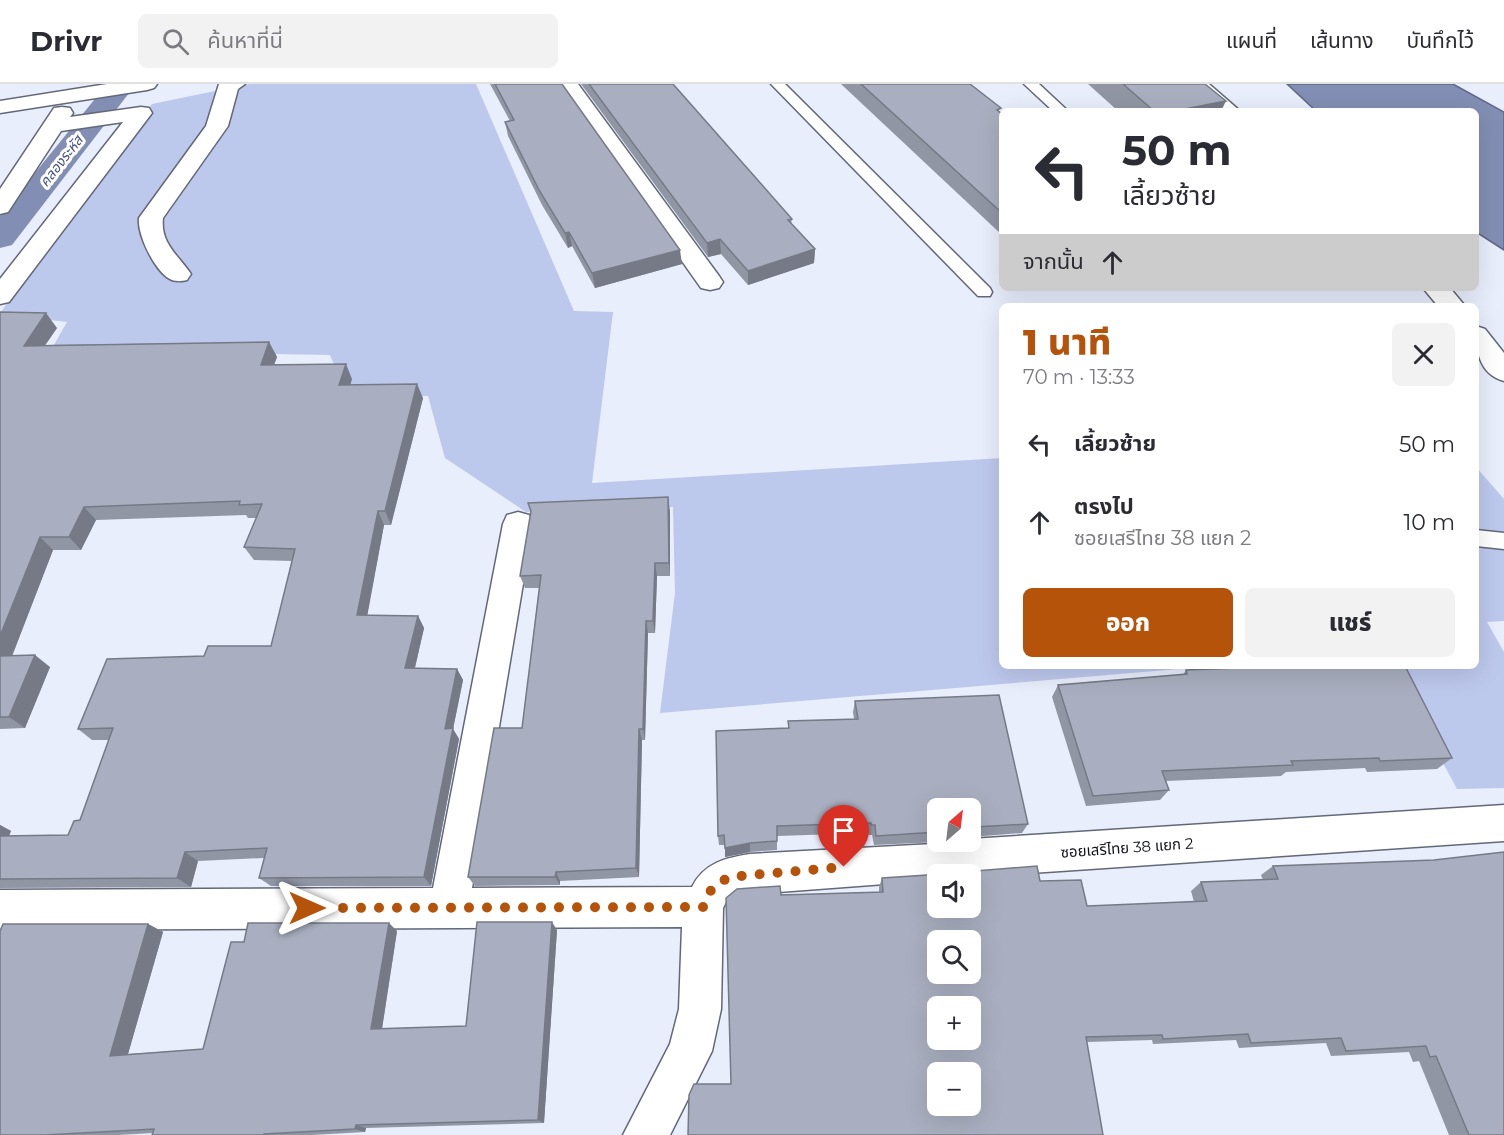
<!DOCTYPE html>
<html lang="th">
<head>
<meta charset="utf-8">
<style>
  body { margin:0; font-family:Montserrat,"Noto Sans Thai",sans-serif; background:#f2f2f3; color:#2b2b33; height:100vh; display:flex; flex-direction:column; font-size:22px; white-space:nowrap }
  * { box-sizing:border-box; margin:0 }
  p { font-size:20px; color:#7c7c81 }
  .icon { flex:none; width:33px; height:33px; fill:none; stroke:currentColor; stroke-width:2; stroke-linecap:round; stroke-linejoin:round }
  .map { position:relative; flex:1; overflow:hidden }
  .sheet { position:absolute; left:999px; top:219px; width:480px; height:366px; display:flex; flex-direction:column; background:#fff; border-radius:9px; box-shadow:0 6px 24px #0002 }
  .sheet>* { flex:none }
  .guide { position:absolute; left:999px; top:24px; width:480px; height:183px; border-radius:9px; box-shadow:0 6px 24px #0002; background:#fff; color:#2b2b33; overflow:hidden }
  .needle { width:39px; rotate:28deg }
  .controls { position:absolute; left:927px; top:714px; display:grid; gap:12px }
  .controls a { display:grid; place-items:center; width:54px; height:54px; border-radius:9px; background:#fff; box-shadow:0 6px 24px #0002; font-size:30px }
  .pin { position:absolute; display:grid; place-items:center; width:51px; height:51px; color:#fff; margin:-62px -26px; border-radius:50% 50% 50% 0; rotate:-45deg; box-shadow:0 0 6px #0007 }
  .pin .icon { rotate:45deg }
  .me { position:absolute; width:66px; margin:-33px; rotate:90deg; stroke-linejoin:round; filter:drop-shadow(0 0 4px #0008) }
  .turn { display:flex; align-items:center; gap:21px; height:126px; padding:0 24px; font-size:27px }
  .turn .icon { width:78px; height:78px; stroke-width:2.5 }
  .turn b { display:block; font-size:42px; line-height:51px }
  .then { display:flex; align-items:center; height:57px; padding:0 24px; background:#0003; gap:12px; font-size:22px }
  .round { display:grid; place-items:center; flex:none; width:63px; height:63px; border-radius:9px; background:#f2f2f3 }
  .summary { display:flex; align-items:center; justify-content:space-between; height:102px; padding:0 24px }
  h1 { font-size:36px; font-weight:800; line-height:45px; color:#b45309 }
  .action { display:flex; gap:12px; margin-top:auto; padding:12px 24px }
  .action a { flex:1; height:69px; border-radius:9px; background:#b45309; color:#fff; font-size:24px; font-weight:800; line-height:69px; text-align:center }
  .action a+a { background:#f2f2f3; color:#2b2b33 }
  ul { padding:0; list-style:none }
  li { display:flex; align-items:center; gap:18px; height:78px; padding:0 24px }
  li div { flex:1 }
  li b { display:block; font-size:22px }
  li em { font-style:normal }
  header { display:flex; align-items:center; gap:36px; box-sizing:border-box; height:84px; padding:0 30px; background:#fff; border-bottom:2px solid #e1e1e2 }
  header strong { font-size:28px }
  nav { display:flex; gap:33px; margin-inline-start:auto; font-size:21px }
  .search { width:420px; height:54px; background:#f2f2f3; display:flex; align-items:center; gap:15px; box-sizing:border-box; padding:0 21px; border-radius:9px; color:#7c7c81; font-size:22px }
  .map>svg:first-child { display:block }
</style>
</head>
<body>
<header>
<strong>Drivr</strong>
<div class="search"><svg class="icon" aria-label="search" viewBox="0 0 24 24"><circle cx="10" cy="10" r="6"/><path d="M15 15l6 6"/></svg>ค้นหาที่นี่</div>
<nav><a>แผนที่</a><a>เส้นทาง</a><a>บันทึกไว้</a></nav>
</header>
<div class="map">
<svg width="1504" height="1051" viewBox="0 0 1504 1051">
  <rect width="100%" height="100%" fill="#e9eefd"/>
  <g fill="#bdc8ed">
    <path d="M249 0H476L574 227 613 228 592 399 1002 374V582H1214L660 629 675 509 673 423 526 428 445 374 428 312 348 313 330 271 209 269 47 273 67 238 0 230 57 142 152 20Z"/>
    <path d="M1476 383 1504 415V537L1487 538 1504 568V704L1457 705 1391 582H1476Z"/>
  </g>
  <path fill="#838eb4" stroke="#606885" stroke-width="1.5" d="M1287 0H1453L1504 28V166L1476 148V27H1316Z"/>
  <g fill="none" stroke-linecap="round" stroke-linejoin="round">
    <path fill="#838eb4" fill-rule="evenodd" d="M107 0H136L12 161 0 164V132Z"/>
    <g stroke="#636878" stroke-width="3">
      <g id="lane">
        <path d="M771 0H785L990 204 992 208 990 212H978Z"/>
        <path d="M1024 0H1039L1068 27H1053Z"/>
        <path d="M1476 446 1504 449V465L1476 462Z"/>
      </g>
    </g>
    <g stroke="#636878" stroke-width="3">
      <g id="street">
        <path d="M219 0H245L238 5 228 42 163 134C160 159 178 171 191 190L187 196C182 197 178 198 172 196 156 190 137 151 139 134L206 42Z"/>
        <path d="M557 0H578L719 192 723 198 719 204 710 206 701 204Z"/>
        <path d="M1186 0H1209L1240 27H1216Z"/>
        <path d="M62 23 70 24 73 29 70 33 141 23 149 24 152 29 9 218 0 220V195L123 38 61 47 8 128 0 130V105L54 24Z"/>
        <path d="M1423 204H1450L1465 222H1438Z"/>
        <path d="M1476 242 1485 245 1504 269V297C1478 290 1476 265 1476 242Z"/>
        <path d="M518 428 529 431 533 440 472 804 692 803C704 779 725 774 750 770L970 758V755L1504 721V757L970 793V790H938V796L737 811 726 818 723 824 721 925 712 967 670 1051H623L670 960 679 925 682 843 0 846V806L433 804 503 440 507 431Z"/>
      </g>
    </g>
    <g stroke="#636878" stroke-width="3">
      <path id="secondary" d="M107 0H157L154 4 147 6 0 29V17Z"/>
    </g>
    <use href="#lane" fill="#fff" fill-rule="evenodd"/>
    <use href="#street" fill="#fff" fill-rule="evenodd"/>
    <use href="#secondary" fill="#fff" fill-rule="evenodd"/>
  </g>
  <g fill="#9196a5">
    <path d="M490 0H562L682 180 595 204 572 162 568 164 542 121 508 52 505 38 510 37Z"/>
    <path d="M581 0H673L792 135 791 140 815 165 814 179 748 201 721 170 708 173Z"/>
    <path d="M841 0H970L1002 30V151Z"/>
    <path d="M1088 0H1205L1221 27H1118Z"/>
    <path d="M0 228 57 244 45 261 269 258 277 273 274 281 352 295 350 301 423 314 391 441H384L367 531 418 532 424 544 415 584 457 585 463 596 453 645 459 655 431 802H271L259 794 264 774 198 777 191 803 0 804V741L11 747 9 752 68 751 80 736 109 656H92L78 645 204 572 271 562 292 477 254 476 244 463 256 434H248L246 431 96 436 81 466H53L12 572 50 583 25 644 0 645Z"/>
    <path d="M528 419 670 427V492H657L655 549H648L645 656H642L639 793 560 797V801L475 802 468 793 522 644 539 504H525L520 492 531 428Z"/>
    <path d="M1262 582H1405L1452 674 1437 685 1367 688 1365 684 1286 688 1281 692 1166 697 1169 706 1160 716 1086 722 1052 613 1058 601 1183 591 1186 586 1261 583Z"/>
    <path d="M855 617 1028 740 1022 749 970 753V724H938V758L874 761 872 751H869L868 749 777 752V766L750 768 725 773V761H719L718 752 788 644V637L854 635 853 628Z"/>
    <path d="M1273 782 1504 1051H1449L1419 977 1413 978 1409 968 1331 972 1326 959 1239 964 1236 956 1153 960 1152 956 1087 958 731 1000 781 811 879 808V803L882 794 942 790 945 784 975 787 1040 797 1087 822 1194 818 1191 807 1201 798 1263 796 1261 791Z"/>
    <path d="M148 840 163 848 128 970 203 965 397 847 382 945 466 942 557 846 544 1039 366 1044 365 1048 312 1051H152L153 1049 118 1051H0Z"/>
  </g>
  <g fill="#767a86">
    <path d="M1226 17 1221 27H1174Z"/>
    <path d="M569 148 572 162 568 164 565 149Z"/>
    <path d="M720 155 721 170 708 173 707 159Z"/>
    <path d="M815 165 814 179 748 201V187Z"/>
    <path d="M680 166 682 180 595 204 592 189Z"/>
    <path d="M46 229 57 244 35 276 24 262Z"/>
    <path d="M269 258 277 273 268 296 261 281Z"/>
    <path d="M346 280 352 295 346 315 339 301Z"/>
    <path d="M417 300 423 314 391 441 385 427Z"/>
    <path d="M668 413 670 427V492L669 479Z"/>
    <path d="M84 423 96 436 81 466 69 453Z"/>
    <path d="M378 427 384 441 365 544 357 531Z"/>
    <path d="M40 453 53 466 7 585 0 579V552Z"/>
    <path d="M655 479 657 492 655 549 653 537Z"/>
    <path d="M418 532 424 544 412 596 405 584Z"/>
    <path d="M646 537 648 549 645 656 643 645Z"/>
    <path d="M35 571 50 583 25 644 9 633Z"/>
    <path d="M457 585 463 596 453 645 459 655 431 802 424 793 445 645Z"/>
    <path d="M639 645 642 656 639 793 636 784Z"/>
    <path d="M0 741 11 747 5 761 0 758Z"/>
    <path d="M750 759V768L725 773V764Z"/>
    <path d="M185 768 198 777 191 803 177 794Z"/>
    <path d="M556 788 560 797V801L555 793Z"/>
    <path d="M552 838 557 846 544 1039 538 1036Z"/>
    <path d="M389 839 397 847 381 951 371 945Z"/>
    <path d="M148 840 163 848 126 977 110 972Z"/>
    <path d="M356 1041 366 1044 365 1048 355 1045Z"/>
  </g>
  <g fill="#a9afc0" stroke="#767a86" stroke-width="1.5" fill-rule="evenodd">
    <path d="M495 0H562L680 166 592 189 569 148 565 149 539 106 505 38 514 36Z"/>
    <path d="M589 0H673L792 135 788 136 815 165 748 187 720 155 707 159Z"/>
    <path d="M861 0H970L1001 24 997 26 1002 30V129Z"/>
    <path d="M1123 0H1205L1226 17 1174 27H1154Z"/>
    <path d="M0 228 46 229 24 262 269 258 261 281 346 280 339 301 417 300 385 427H378L357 531 418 532 405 584 457 585 445 645 453 644 424 793 259 794 267 764 185 768 177 794 0 795V752L68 751 74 737 80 736 113 644 78 645 107 575 204 572 208 562H271L295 465 244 463 262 420 239 421 240 417 84 423 69 453H40L0 552Z"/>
    <path d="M668 413 669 479H655L653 537H646L643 645H639L636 784 556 788 555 793H468L494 644H522L541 491 520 492 531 427 528 419Z"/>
    <path d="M35 571 9 633H0V572Z"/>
    <path d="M1265 582H1405L1452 674 1380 677 1379 674 1291 677 1293 681 1162 687 1169 706 1093 712 1058 601 1187 590 1186 586 1265 583Z"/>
    <path d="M999 611 1028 740 975 743 973 746 970 747V724H938V748L876 752 875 741H871V739L777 742V757L750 759 725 764 724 751 718 752 716 647 789 644 788 637 858 635 855 617Z"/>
    <path d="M1504 768V1051H1469L1436 972 1430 973 1426 962 1346 967 1341 954 1251 959 1248 950 1163 955 1162 951 1086 953 1103 1051H688L689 1011 694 1000H731L726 814 737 805 780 802 781 811 883 808 882 794 943 790 945 784H973L975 787 1037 782 1040 797 1081 796 1087 822 1207 817 1201 798 1278 795 1273 782 1434 776ZM938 790H970V824H938ZM938 856H970V890H938ZM938 922H970V956H938ZM938 988H970V1022H938Z"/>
    <path d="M477 838H552L538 1036 356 1041 355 1045 264 1050V1051H152L154 1045 45 1051H0V847L3 840H148L110 972 203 965 231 858H244L248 839H389L371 945 466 942Z"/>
  </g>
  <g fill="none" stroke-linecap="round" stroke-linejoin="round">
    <path stroke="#b45309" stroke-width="10" stroke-dasharray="0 18" d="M307 824 703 823 712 804 729 793 844 783"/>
  </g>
  <g text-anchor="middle" stroke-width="6" stroke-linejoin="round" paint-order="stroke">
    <g font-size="14" font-style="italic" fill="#435085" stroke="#fff">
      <text transform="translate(61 77) rotate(-52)" y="5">คลองระหัส</text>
    </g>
    <g font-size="15" fill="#0f1117" stroke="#fff">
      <text transform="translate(1127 764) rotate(-4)" y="5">ซอยเสรีไทย 38 แยก 2</text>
    </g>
  </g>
</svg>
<div class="controls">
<a><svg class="needle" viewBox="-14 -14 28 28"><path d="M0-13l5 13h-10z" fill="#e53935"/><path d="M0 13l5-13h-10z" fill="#7c7c81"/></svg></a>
<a><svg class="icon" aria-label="sound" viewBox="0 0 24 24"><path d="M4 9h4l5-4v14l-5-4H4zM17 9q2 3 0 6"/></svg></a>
<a><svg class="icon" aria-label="search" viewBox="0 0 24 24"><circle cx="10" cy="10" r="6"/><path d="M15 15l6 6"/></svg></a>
<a>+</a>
<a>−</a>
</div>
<div class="pin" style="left:844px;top:783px;background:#d93025"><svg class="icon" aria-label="arrive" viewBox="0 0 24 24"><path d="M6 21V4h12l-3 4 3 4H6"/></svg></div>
<svg class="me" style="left:307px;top:824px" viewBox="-20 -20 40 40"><path d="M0-17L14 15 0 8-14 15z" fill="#b45309" stroke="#fff" stroke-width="4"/></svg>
<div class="guide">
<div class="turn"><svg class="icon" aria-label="left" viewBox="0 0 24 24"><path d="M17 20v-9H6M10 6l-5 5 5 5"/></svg><div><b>50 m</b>เลี้ยวซ้าย</div></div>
<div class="then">จากนั้น<svg class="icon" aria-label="ahead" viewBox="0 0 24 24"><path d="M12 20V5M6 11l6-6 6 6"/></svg></div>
</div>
<section class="sheet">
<div class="summary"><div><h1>1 นาที</h1><p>70 m · 13:33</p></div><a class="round"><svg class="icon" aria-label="close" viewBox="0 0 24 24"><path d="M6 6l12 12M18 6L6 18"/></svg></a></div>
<ul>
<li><svg class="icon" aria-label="left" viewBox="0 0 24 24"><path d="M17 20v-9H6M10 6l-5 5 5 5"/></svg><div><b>เลี้ยวซ้าย</b></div><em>50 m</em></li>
<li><svg class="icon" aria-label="ahead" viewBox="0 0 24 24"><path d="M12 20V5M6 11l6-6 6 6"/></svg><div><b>ตรงไป</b><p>ซอยเสรีไทย 38 แยก 2</p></div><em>10 m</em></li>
</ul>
<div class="action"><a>ออก</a><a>แชร์</a></div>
</section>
</div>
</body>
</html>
